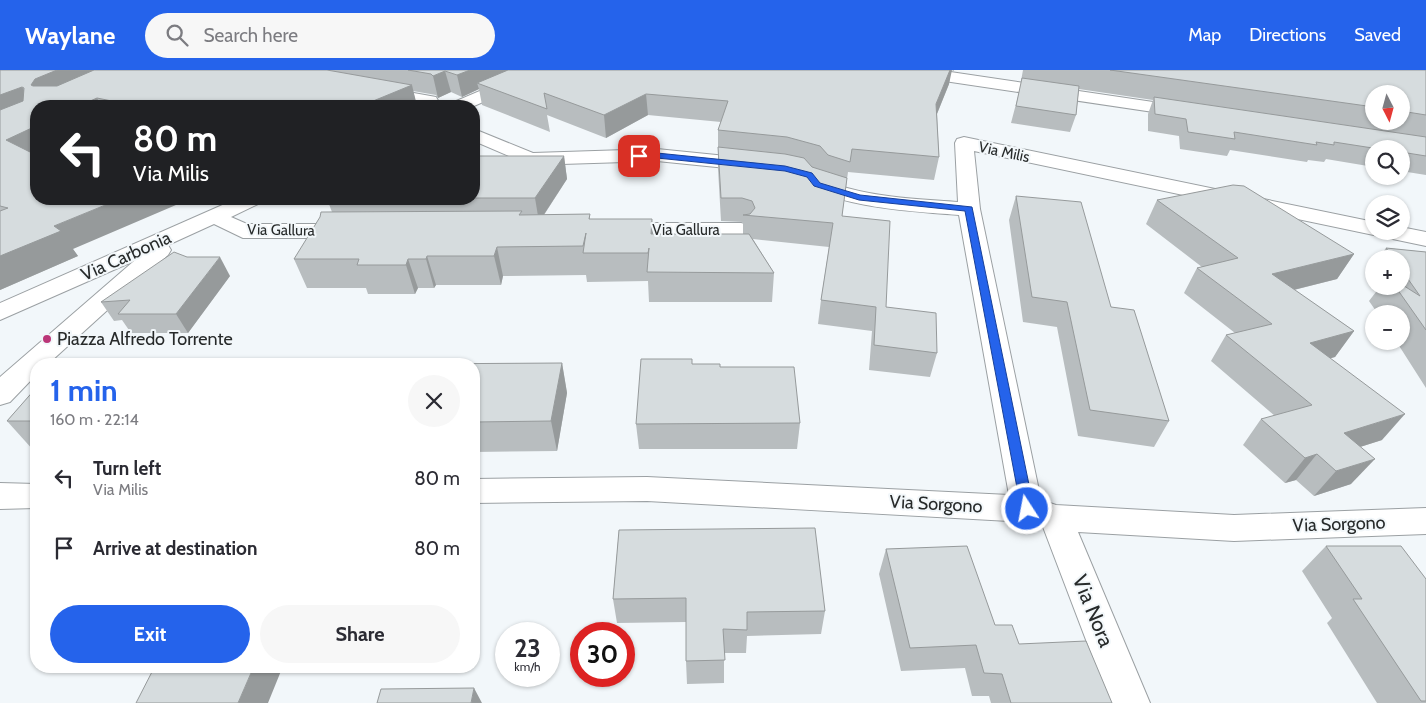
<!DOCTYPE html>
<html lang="en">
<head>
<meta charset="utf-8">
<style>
  body { margin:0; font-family:Cabin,sans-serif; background:#f7f7f7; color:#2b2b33; height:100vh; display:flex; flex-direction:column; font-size:19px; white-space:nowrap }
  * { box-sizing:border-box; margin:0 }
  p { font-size:16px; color:#7c7c81 }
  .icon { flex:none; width:28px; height:28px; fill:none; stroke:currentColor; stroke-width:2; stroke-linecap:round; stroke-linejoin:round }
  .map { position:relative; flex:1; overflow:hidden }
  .drawer { position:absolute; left:30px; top:288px; width:450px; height:315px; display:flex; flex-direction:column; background:#fff; border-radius:20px; box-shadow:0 1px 4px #0004 }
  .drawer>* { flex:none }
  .top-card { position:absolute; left:30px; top:30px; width:450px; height:105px; border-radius:20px; box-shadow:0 1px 4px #0004; background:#202124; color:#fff; overflow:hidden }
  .needle { width:32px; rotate:174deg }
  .controls { position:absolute; left:1365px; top:15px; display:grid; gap:10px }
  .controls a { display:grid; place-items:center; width:45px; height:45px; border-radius:50%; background:#fff; box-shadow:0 1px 4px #0004; font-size:25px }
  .speed { position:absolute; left:495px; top:552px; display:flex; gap:10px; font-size:25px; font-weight:700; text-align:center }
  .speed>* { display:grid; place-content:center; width:65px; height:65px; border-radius:50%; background:#fff; box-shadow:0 1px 4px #0004; line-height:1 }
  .speed small { font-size:12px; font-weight:400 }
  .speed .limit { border:8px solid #d22; background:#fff; color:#111 }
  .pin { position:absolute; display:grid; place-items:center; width:42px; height:42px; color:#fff; margin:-21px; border-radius:10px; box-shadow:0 2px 8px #0006 }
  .me { position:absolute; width:55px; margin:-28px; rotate:349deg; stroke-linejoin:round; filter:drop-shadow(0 0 4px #0008) }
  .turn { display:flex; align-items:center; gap:18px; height:105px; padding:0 20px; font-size:22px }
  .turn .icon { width:65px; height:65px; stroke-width:2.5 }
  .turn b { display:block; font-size:35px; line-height:42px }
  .round { display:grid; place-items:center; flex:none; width:52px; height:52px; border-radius:26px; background:#f7f7f7 }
  .summary { display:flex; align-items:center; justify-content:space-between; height:85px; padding:0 20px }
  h1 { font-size:30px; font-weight:700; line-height:38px; color:#2563eb }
  .cta { display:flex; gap:10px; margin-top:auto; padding:10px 20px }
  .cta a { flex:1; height:58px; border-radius:30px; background:#2563eb; color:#fff; font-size:20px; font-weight:700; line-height:58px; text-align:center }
  .cta a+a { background:#f7f7f7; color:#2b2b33 }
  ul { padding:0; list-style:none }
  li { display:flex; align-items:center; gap:15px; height:70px; padding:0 20px }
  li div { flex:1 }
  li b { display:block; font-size:19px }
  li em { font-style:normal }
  header { display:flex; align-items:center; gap:30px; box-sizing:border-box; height:70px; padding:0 25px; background:#2563eb; color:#fff }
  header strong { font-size:24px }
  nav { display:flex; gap:28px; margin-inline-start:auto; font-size:18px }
  .search { width:350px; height:45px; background:#f7f7f7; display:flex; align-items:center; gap:12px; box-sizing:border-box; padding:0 18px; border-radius:28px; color:#7c7c81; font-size:19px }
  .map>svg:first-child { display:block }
</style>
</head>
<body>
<header>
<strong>Waylane</strong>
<div class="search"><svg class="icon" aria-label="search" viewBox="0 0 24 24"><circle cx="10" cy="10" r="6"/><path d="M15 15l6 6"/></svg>Search here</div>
<nav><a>Map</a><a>Directions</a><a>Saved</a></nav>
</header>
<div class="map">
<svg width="1426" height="633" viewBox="0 0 1426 633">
  <rect width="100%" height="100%" fill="#f2f7fa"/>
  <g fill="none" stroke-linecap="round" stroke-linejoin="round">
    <g stroke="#9ba0a3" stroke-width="2">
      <g id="minor">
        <path d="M529 0H551L549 3 474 36H451L454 32Z"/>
        <path d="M896 0H937L1187 37 1193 38 1196 42 1193 46 1187 47 904 5 898 3Z"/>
        <path d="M380 17 436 27 441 36H424L374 26 372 22 374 18Z"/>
        <path d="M474 59 533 83 657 79 756 89 763 91 766 95 763 99 756 101 657 91 530 95 474 71Z"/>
        <path d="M964 67 1374 152V161H1401V157L1426 162V176L974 81 980 139 1041 430 1056 435 1234 445 1426 438V464L1234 471 1078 462 1150 633H1110L1043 457 1027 452 647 431 474 433V409L647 407 1009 425 959 145C924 142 823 138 802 108L805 104C820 100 832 114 847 118 883 128 921 129 958 132L955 73 957 69Z"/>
        <path d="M236 129H263L260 133 231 147 247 154H349L357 156 360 161 357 166 349 168H243L214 154 168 175 171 180 168 185 48 294H36V305L10 332 0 335V307L134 191 0 250V233Z"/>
        <path d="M615 153H741L749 155 752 160 749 165 741 167H615L607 165 604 160 607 155Z"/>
        <path d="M0 413 36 414V438L0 439Z"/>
      </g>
    </g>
    <use href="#minor" fill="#fff" fill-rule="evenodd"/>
  </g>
  <g fill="#b8bdbf" fill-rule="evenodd">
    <path d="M0 0H954V1L951 0 949 14 937 44 939 87 934 110 848 102 842 146 886 237 937 283 930 307 869 300 872 261 818 254 821 230 829 177 753 169 774 203 772 232H649L648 211 587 212 586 205 503 206 501 215H436L434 218H418L415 224H368L366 218H307L294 189 332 142 327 129H474V86H564L567 109 544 145 590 144V149H652L653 164H743V152L721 151 718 99V60L721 52 648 45 606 68 547 45 550 62 482 35 479 19 462 27 451 22 438 28 436 25 413 21 417 36H36V129L78 186 0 220Z"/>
    <path d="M1023 0H1426V105L1401 101V79H1374V97L1326 89 1324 92 1308 90 1307 92 1230 80 1227 86 1180 79 1179 66 1148 61V44L1153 30 1079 19 1076 45 1070 62 1011 53 1022 11H1021ZM1374 24H1401V51H1374Z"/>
    <path d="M1016 126 1111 237 1169 351 1154 377 1078 366 1057 257 1023 252 1009 150Z"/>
    <path d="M1157 130 1354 184 1337 209 1294 220 1354 261 1335 287 1330 288 1382 370 1360 377 1351 414 1314 426 1296 410 1285 413 1243 375 1261 349 1275 346 1211 291 1226 265 1235 263 1184 223 1197 198 1202 197 1146 154Z"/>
    <path d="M1386 178 1426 182V318L1396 271H1401V244H1378L1369 231 1379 218 1377 216H1401V189H1378Z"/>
    <path d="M1374 194V211L1368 202Z"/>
    <path d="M230 206 188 263H131L122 250 114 251 101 232Z"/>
    <path d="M562 293 567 323 557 381 474 382V294Z"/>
    <path d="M692 294 720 297 800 353 797 379H639L636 354Z"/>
    <path d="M36 318V381H34L7 351Z"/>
    <path d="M619 460 825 541 821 564 747 566 746 583H724V613L687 614 686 591V552L617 553 613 529Z"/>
    <path d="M1326 476 1426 509V633H1377L1327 553 1332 548 1302 501Z"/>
    <path d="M886 479 995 555 1019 574 1112 633H991L989 626H972L965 598 901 601 879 504Z"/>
  </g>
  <g fill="#969a9b">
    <path d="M57 0H117L48 30 31 15 35 9Z"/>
    <path d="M470 0H524L477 13 479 19 462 27 457 5Z"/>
    <path d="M950 0H952L949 14 932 56 936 34Z"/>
    <path d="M445 1 451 22 438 28 433 6Z"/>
    <path d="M412 15 417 36H361Z"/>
    <path d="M22 17 35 38 0 52V25Z"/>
    <path d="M646 24 648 45 606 68 604 45Z"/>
    <path d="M97 28 102 36H79Z"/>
    <path d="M353 32 355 36H344Z"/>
    <path d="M36 56V86L6 70Z"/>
    <path d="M564 86 567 109 539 152 535 128Z"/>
    <path d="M120 129H190L73 179 78 186 0 220V186L54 156Z"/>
    <path d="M652 149 654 177 651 164Z"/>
    <path d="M497 177 503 206 501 215 494 186Z"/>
    <path d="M1354 184 1337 209 1257 229 1272 204Z"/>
    <path d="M427 186 436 215 434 218 426 189Z"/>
    <path d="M220 187 230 206 188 263 176 244Z"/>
    <path d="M408 189 418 218 415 224 406 195Z"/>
    <path d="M1354 261 1335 287 1292 299 1310 273Z"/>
    <path d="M562 293 567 323 557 381 551 351Z"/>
    <path d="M1405 344 1382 370 1322 389 1344 363Z"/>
    <path d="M1317 384 1296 410 1285 413 1305 388Z"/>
    <path d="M1375 389 1351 414 1314 426 1336 401Z"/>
    <path d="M254 596H283L268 633H238Z"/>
    <path d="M474 618 482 633H471Z"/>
  </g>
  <g fill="#d6dcde" stroke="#969a9b">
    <path d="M0 0H57L35 9 31 15 33 16H57L94 0H327L412 15 361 36H356L353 32 344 36H136L97 28 79 36H36V56L6 70 36 85V129H120L54 156 61 161 0 186V141L8 138 0 136V40L23 31 24 18 22 17 0 25Z"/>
    <path d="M408 0H470L457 5 445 1 433 6 431 4Z"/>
    <path d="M508 0H950L936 34 939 87 852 79 850 92 828 85 820 76 787 67 718 60 728 31 646 24 604 45 544 23 547 39 477 13Z"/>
    <path d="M1110 0H1426V45L1401 41V24H1374V37Z"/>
    <path d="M1022 8 1079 16 1076 45 1016 36Z"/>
    <path d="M1154 27 1426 67V86L1401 82V79H1379L1334 72V75L1316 72 1317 75 1234 62 1235 69 1188 62 1186 49 1155 44Z"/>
    <path d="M718 77 785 84 804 88 812 97 847 108 842 146 890 151 886 237 936 243 937 283 874 275 876 237 821 230 833 153 743 145 750 144 755 138 752 131 742 128H721Z"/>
    <path d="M474 86H564L535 128H474Z"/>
    <path d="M1233 115 1244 116 1354 184 1272 204 1354 261 1310 273 1405 344 1344 363 1375 389 1336 401 1317 384 1305 388 1261 349 1312 335 1226 265 1272 254 1197 198 1238 188 1157 130Z"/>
    <path d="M1016 126 1081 132 1111 237 1134 240 1169 351 1090 340 1067 232 1032 227Z"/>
    <path d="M522 141 519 145 590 144 589 149H652L651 164H749L774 203 647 202 649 178 648 183H583L586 163 583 176 497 177 494 186H427L426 189H408L406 195H357L359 189H294L320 147 321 142Z"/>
    <path d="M1386 178 1426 182V260L1395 216H1401V214L1420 226 1401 199V189H1394Z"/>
    <path d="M174 182 187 187H220L176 244H118L130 230 101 232Z"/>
    <path d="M641 289H692V294H720V297H794L800 353 636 354Z"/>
    <path d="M562 293 551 351 474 352V294H406Z"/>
    <path d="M36 318V351H7Z"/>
    <path d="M815 458 825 541 747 542V560L723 559 725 590 686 591V528L613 529 619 460Z"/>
    <path d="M967 476 995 555H1012L1019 574 1086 571 1112 633H1011L1002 604 984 603 976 575 910 578 886 479Z"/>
    <path d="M1326 476H1401L1426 509V631H1421L1353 529H1362Z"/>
    <path d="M155 596H254L238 633H136Z"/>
    <path d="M474 618 471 633H377L381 619Z"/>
  </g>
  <path fill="#2563eb" stroke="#184099" d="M657 83 785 96 812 103 820 113 860 125 972 137 1034 439 1032 442 1027 444 1022 442 1021 439 965 141 859 130 814 116 807 107 785 101 657 88H639L635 86 639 83Z"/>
  <circle fill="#bb3678" stroke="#f2f7fa" stroke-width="2" cx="47" cy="269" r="5"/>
  <g text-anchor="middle" stroke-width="4" stroke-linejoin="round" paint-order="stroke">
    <g font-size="15" fill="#272a2a" stroke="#f2f7fa">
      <text transform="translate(1004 82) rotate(12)" y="5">Via Milis</text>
      <text transform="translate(281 160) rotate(1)" y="5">Via Gallura</text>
      <text x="686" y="165">Via Gallura</text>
    </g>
    <g font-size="18" fill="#272a2a" stroke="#f2f7fa">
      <text transform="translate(126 186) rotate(-24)" y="6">Via Carbonia</text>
      <text transform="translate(936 434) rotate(3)" y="6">Via Sorgono</text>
      <text transform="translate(1339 454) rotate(-2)" y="6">Via Sorgono</text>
    </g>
    <g font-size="18" fill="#272a2a" stroke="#f2f7fa" text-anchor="start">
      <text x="57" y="275">Piazza Alfredo Torrente</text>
    </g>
    <g font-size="21" fill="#272a2a" stroke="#f2f7fa">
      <text transform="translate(1093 541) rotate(68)" y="7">Via Nora</text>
    </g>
  </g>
</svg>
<div class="controls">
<a><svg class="needle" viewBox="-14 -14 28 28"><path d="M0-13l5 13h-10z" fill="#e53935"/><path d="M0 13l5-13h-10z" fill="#7c7c81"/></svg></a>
<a><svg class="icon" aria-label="search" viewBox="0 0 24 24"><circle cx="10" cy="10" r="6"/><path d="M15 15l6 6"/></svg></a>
<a><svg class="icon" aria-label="layers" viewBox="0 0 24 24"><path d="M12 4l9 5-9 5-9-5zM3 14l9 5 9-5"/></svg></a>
<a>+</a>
<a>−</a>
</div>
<div class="speed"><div>23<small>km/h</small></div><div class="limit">30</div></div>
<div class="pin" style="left:639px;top:86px;background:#d93025"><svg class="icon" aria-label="arrive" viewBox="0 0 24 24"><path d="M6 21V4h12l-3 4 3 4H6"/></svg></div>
<svg class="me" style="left:1027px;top:439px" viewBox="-20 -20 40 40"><circle r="17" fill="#2563eb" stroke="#fff" stroke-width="3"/><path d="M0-11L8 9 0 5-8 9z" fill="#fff"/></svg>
<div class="top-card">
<div class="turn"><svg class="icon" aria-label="left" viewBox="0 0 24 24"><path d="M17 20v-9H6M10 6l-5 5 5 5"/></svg><div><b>80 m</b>Via Milis</div></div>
</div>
<section class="drawer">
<div class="summary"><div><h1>1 min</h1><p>160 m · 22:14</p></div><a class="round"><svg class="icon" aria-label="close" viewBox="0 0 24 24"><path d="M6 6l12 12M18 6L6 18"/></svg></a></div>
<ul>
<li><svg class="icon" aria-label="left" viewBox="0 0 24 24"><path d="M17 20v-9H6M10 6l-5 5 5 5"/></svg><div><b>Turn left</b><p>Via Milis</p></div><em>80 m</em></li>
<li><svg class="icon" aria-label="arrive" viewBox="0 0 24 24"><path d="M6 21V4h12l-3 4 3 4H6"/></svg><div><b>Arrive at destination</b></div><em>80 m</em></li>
</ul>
<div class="cta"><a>Exit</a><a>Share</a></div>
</section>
</div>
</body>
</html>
